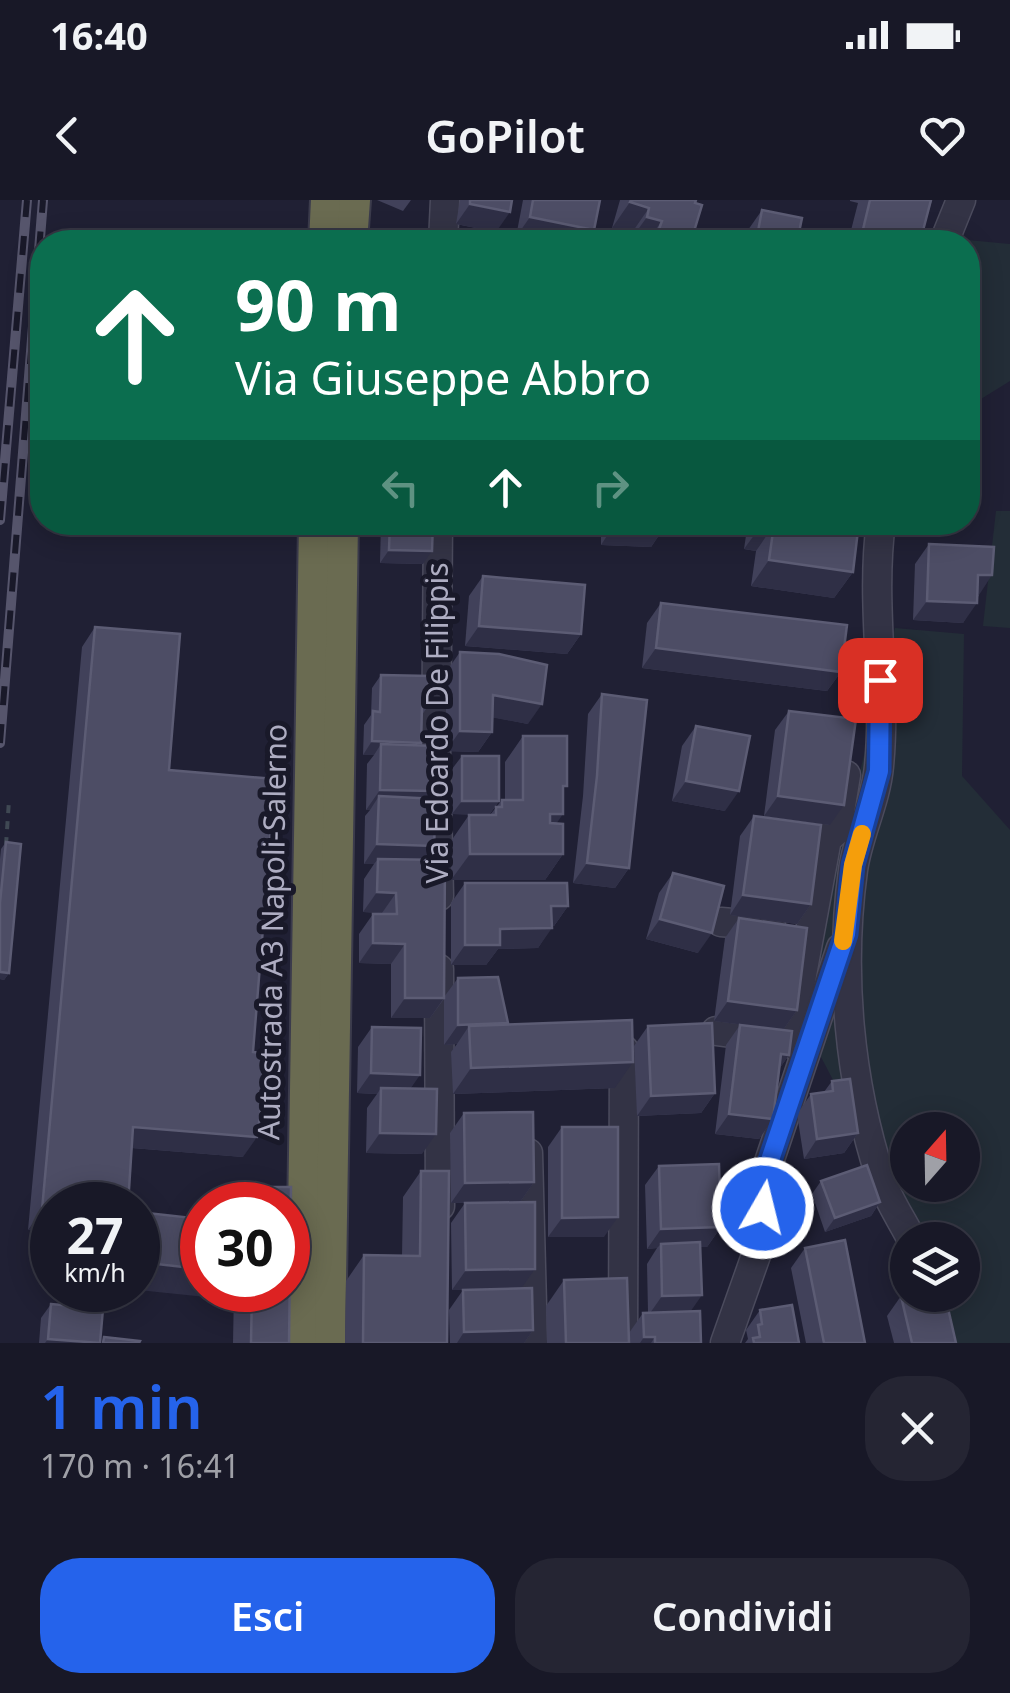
<!DOCTYPE html>
<html lang="it">
<head>
<meta charset="utf-8">
<style>
  body { margin:0; font-family:"Noto Sans",sans-serif; background:#252533; color:#f1f3f6; height:100vh; display:flex; flex-direction:column; font-size:38px; white-space:nowrap }
  * { box-sizing:border-box; margin:0 }
  p { font-size:32px; color:#9fa0a7 }
  .icon { flex:none; width:55px; height:55px; fill:none; stroke:currentColor; stroke-width:2; stroke-linecap:round; stroke-linejoin:round }
  .map { position:relative; height:1143px; overflow:hidden }
  .details { display:flex; flex-direction:column; background:#181827; flex:1 }
  .details>* { flex:none }
  .guide { position:absolute; left:30px; top:30px; width:950px; height:305px; border-radius:40px; box-shadow:0 5px 25px #0003,0 0 0 2px #363744; background:#0b6e4f; color:#fff; overflow:hidden }
  .needle { width:65px; rotate:20deg }
  .buttons { position:absolute; left:890px; top:912px; display:grid; gap:20px }
  .buttons a { display:grid; place-items:center; width:90px; height:90px; border-radius:50%; background:#181827; box-shadow:0 5px 25px #0003,0 0 0 2px #363744; font-size:50px }
  .speed { position:absolute; left:30px; top:982px; display:flex; gap:20px; font-size:50px; font-weight:700; text-align:center }
  .speed>* { display:grid; place-content:center; width:130px; height:130px; border-radius:50%; background:#181827; box-shadow:0 5px 25px #0003,0 0 0 2px #363744; line-height:1 }
  .speed small { font-size:25px; font-weight:400 }
  .speed .limit { border:15px solid #d22; background:#fff; color:#111 }
  .pin { position:absolute; display:grid; place-items:center; width:85px; height:85px; color:#fff; margin:-42px; border-radius:20px; box-shadow:0 5px 15px #0006 }
  .me { position:absolute; width:110px; margin:-55px; rotate:8deg; stroke-linejoin:round; filter:drop-shadow(0 0 8px #0008) }
  .turn { display:flex; align-items:center; gap:35px; height:210px; padding:0 40px; font-size:45px }
  .turn .icon { width:130px; height:130px; stroke-width:2.5 }
  .turn b { display:block; font-size:70px; line-height:85px }
  .lanes { display:flex; align-items:center; height:95px; padding:0 40px; background:#0003; justify-content:center; gap:50px; direction:ltr }
  .lanes .off { opacity:.35 }
  .round { display:grid; place-items:center; flex:none; width:105px; height:105px; border-radius:40px; background:#252533 }
  .summary { display:flex; align-items:center; justify-content:space-between; height:170px; padding:0 40px }
  h1 { font-size:60px; font-weight:600; line-height:75px; color:#2563eb }
  .action { display:flex; gap:20px; margin-top:auto; padding:20px 40px }
  .action a { flex:1; height:115px; border-radius:40px; background:#2563eb; color:#fff; font-size:40px; font-weight:600; line-height:115px; text-align:center }
  .action a+a { background:#252533; color:#f1f3f6 }
  .status { display:flex; justify-content:space-between; align-items:center; height:70px; padding:0 50px; background:#181827; direction:ltr }
  .status svg { height:28px; fill:currentColor }
  header { display:flex; justify-content:space-between; align-items:center; height:130px; padding:0 40px; background:#181827; font-size:45px; font-weight:600 }
  .map>svg:first-child { display:block }
</style>
</head>
<body>
<div class="status"><b>16:40</b><svg viewBox="0 0 49 12"><path d="M0 12V9h3v3zM5 12V6h3v6zM10 12V3h3v9zM15 12V0h3v12zM26 1h20v11H26zM47 4h2v5h-2z"/></svg></div>
<header><svg class="icon" aria-label="back" viewBox="0 0 24 24"><path d="M15 5l-7 7 7 7"/></svg>GoPilot<svg class="icon" aria-label="heart" viewBox="0 0 24 24"><path d="M12 20l-8-8c-3-5 5-10 8-4 3-6 11-1 8 4z"/></svg></header>
<div class="map">
<svg width="1010" height="1143" viewBox="0 0 1010 1143">
  <rect width="100%" height="100%" fill="#202034"/>
  <g fill="#232d37" fill-rule="evenodd">
    <path d="M967 40 1010 44V181L968 207Z"/>
    <path d="M996 311H1010V428L983 426Z"/>
    <path d="M895 428 964 434 962 576 1010 630V1143H957L946 1095H962V1040H917L800 817ZM908 930H962V985H908Z"/>
  </g>
  <g fill="none" stroke-linecap="round" stroke-linejoin="round">
    <g stroke="#4b4b5d" stroke-width="31">
      <g id="minor">
        <path d="M443 42 445 0"/>
        <path d="M944 42 961 0"/>
        <path d="M438 322 436 561 439 696"/>
        <path d="M881 322C870 404 887 485 879 566 876 601 858 635 853 670 839 772 849 881 881 979 888 1000 902 1020 912 1040"/>
        <path d="M721 722 771 726"/>
        <path d="M439 769 440 1006"/>
        <path d="M716 831 768 838"/>
        <path d="M805 854 790 840 827 639 837 630 846 575"/>
        <path d="M528 953 533 1143"/>
        <path d="M623 1143 624 850"/>
        <path d="M725 1143 760 1044 766 971 841 748"/>
      </g>
    </g>
    <g stroke="#3b3b4c" stroke-width="34">
      <g id="highway">
        <path d="M324 42 326 0"/>
        <path d="M352 42 355 0"/>
        <path d="M301 1143 314 322"/>
        <path d="M330 1143 343 322"/>
      </g>
    </g>
    <path stroke="#3f4853" stroke-width="4" stroke-dasharray="8 8" stroke-linecap="butt" d="M6 645 9 600"/>
    <use href="#minor" stroke="#333345" stroke-width="28"/>
    <use href="#highway" stroke="#6a6b51" stroke-width="30"/>
    <g stroke="#56556c" stroke-width="10">
      <g id="rail">
        <path d="M0 320 27 0"/>
        <path d="M0 543 43 0"/>
      </g>
    </g>
    <use href="#rail" stroke="#191929" stroke-width="6" stroke-dasharray="19" stroke-linecap="butt"/>
  </g>
  <g fill="#41415a">
    <path d="M377 0H411L403 11Z"/>
    <path d="M460 0H512L496 32 456 24Z"/>
    <path d="M523 0H600L594 30 585 42H542L516 37Z"/>
    <path d="M620 0H696L692 38 690 42H629L631 34 612 28Z"/>
    <path d="M850 0H932L920 42H848L858 3 850 1Z"/>
    <path d="M762 10 797 42H746L748 30Z"/>
    <path d="M433 322 423 364 380 363 381 323Z"/>
    <path d="M451 322H549L541 334 451 333Z"/>
    <path d="M601 322H668L651 347 601 345Z"/>
    <path d="M748 322H859L853 372 834 398 751 386 756 351 744 349Z"/>
    <path d="M929 344 979 395 963 423 913 420 915 364Z"/>
    <path d="M483 376 581 434 567 454 465 446 469 396Z"/>
    <path d="M661 403 841 472 827 491 642 468 647 423Z"/>
    <path d="M95 427 169 570 243 957 132 948 52 1005 28 1030 82 447Z"/>
    <path d="M460 452 528 524 492 517V532L478 552 446 551V472Z"/>
    <path d="M381 475 428 506 422 515 419 546 429 598 424 660 444 797 458 778 508 823 507 825 615 888 453 894 451 852 457 844 444 845V799L430 818H391V764L359 763V734L373 714H382V713L363 712 364 679 374 664H364L365 616 370 610H366L367 564 374 555H363L364 525 371 515 372 488Z"/>
    <path d="M602 494 629 668 615 688 573 683 583 596 588 514Z"/>
    <path d="M789 511 830 625 764 616 775 530Z"/>
    <path d="M696 526 725 611 672 601 682 546Z"/>
    <path d="M523 536 563 593 556 623 563 654 545 680H451V641L469 615H490L502 600H505V562Z"/>
    <path d="M462 556 499 601 489 615 452 614V569Z"/>
    <path d="M754 616 811 704 797 724 730 715 740 636Z"/>
    <path d="M6 642 9 773 4 780 0 779V659L1 649Z"/>
    <path d="M673 673 698 753 646 739 659 693Z"/>
    <path d="M465 683 568 706 554 726H552L538 748 498 749 486 765H451V703Z"/>
    <path d="M739 718 797 810 783 830 714 821 725 738Z"/>
    <path d="M740 825 789 855 779 869 773 919 759 939 715 934 726 845Z"/>
    <path d="M648 826 715 893 701 913 637 916 634 846Z"/>
    <path d="M372 827 410 889 422 954 366 953 367 908 377 894 357 893 358 847Z"/>
    <path d="M832 881 858 933 844 953 804 959 797 914 811 894 824 892Z"/>
    <path d="M464 913 534 982 520 1002 451 1003 450 933Z"/>
    <path d="M562 927 604 1037H548V947Z"/>
    <path d="M659 966 721 1027 707 1047H700L690 1111 701 1143H630L629 1133 643 1113 648 1112 647 1064 657 1048 647 1049 645 985Z"/>
    <path d="M421 971 447 1143H345L346 1081 364 1055 402 1056 403 997Z"/>
    <path d="M821 981 880 1002 871 1016 825 1032 812 994Z"/>
    <path d="M269 987H291L289 1143H233L234 1090H288V1005H249L253 999H261Z"/>
    <path d="M465 1003 522 1089 533 1130 524 1143H450L449 1110 463 1090 498 1089 452 1090 451 1023Z"/>
    <path d="M805 1048 865 1143H806L791 1068Z"/>
    <path d="M564 1080 629 1143H547L546 1106Z"/>
    <path d="M901 1096 956 1143H894L887 1116Z"/>
    <path d="M51 1104 100 1143H39L41 1118Z"/>
    <path d="M760 1110 799 1143H745L748 1139 746 1130Z"/>
  </g>
  <g fill="#2f2f46">
    <path d="M630 2 649 8 631 34 612 28Z"/>
    <path d="M470 4 510 12 496 32 456 24Z"/>
    <path d="M530 17 594 30 585 42H542L516 37Z"/>
    <path d="M647 17 662 21 646 42H629Z"/>
    <path d="M659 29 692 38 690 42H650Z"/>
    <path d="M458 322H549L541 334 451 333Z"/>
    <path d="M616 322H668L651 347 601 345Z"/>
    <path d="M763 323 774 325 756 351 744 349Z"/>
    <path d="M389 350 432 351 423 364 380 363Z"/>
    <path d="M769 360 853 372 834 398 751 386Z"/>
    <path d="M978 375H992L979 395 964 394Z"/>
    <path d="M927 401 977 403 963 423 913 420Z"/>
    <path d="M479 426 581 434 567 454 465 446Z"/>
    <path d="M656 448 841 472 827 491 642 468Z"/>
    <path d="M493 495 542 504 528 524 479 515Z"/>
    <path d="M460 531 492 532 478 552 446 551Z"/>
    <path d="M372 541 421 543 411 557 381 544 374 555H363Z"/>
    <path d="M686 581 739 591 725 611 672 601Z"/>
    <path d="M380 590 434 591 420 611 379 596 370 610H366Z"/>
    <path d="M778 596 844 605 830 625 764 616Z"/>
    <path d="M462 601H499L489 615 452 614Z"/>
    <path d="M550 614H563L545 640Z"/>
    <path d="M377 644 434 646 420 666 378 659 374 664H364Z"/>
    <path d="M470 654H563L545 680H451Z"/>
    <path d="M587 663 629 668 615 688 573 683Z"/>
    <path d="M377 692 396 693 382 713 363 712Z"/>
    <path d="M743 695 811 704 797 724 730 715Z"/>
    <path d="M551 706H568L554 726H538Z"/>
    <path d="M660 719 712 733 698 753 646 739Z"/>
    <path d="M552 728 538 748 498 749 486 765H451L465 745 500 729Z"/>
    <path d="M373 743 405 744 391 764 359 763Z"/>
    <path d="M0 772 9 773 4 780 0 779Z"/>
    <path d="M405 798H444L430 818H391Z"/>
    <path d="M728 801 797 810 783 830 714 821Z"/>
    <path d="M508 823 494 843 469 826 457 844 444 845 458 825Z"/>
    <path d="M781 854 789 855 775 875Z"/>
    <path d="M633 862 615 888 453 894 471 868Z"/>
    <path d="M371 873 420 875 406 895 381 888 377 894 357 893Z"/>
    <path d="M715 893 701 913 637 916 651 896Z"/>
    <path d="M729 914 773 919 759 939 715 934Z"/>
    <path d="M133 927 257 937 243 957 120 947Z"/>
    <path d="M380 933 436 934 422 954 366 953Z"/>
    <path d="M858 933 844 953 804 959 817 939Z"/>
    <path d="M534 982 520 1002 451 1003 465 983Z"/>
    <path d="M880 1002 871 1016 825 1032 835 1018Z"/>
    <path d="M42 1010 52 1011V1032L28 1030Z"/>
    <path d="M618 1017 604 1037H548L562 1018Z"/>
    <path d="M721 1027 707 1047 661 1048V1044L657 1048 647 1049 661 1029Z"/>
    <path d="M138 1062 202 1069V1090H211L206 1097 138 1090Z"/>
    <path d="M535 1069 521 1089 452 1090 466 1070Z"/>
    <path d="M702 1095 688 1115 648 1116 662 1096Z"/>
    <path d="M533 1130 524 1143H457L464 1132Z"/>
    <path d="M644 1137H655L651 1143H640Z"/>
    <path d="M48 1139 94 1143H45Z"/>
  </g>
  <g fill="#4d4d65" stroke="#5c5c74" stroke-width="2.5">
    <path d="M470 0H512L510 12 470 4Z"/>
    <path d="M533 0H600L594 30 530 17Z"/>
    <path d="M631 0H696L695 3 702 5 692 38 659 29 662 21 647 17 649 8 630 2Z"/>
    <path d="M870 0H931L920 42H860Z"/>
    <path d="M762 10 802 18 797 42H756Z"/>
    <path d="M390 322H433L432 351 389 350Z"/>
    <path d="M763 322H859L853 372 769 360 774 325Z"/>
    <path d="M929 344 994 347 992 375H978L977 403 927 401Z"/>
    <path d="M483 376 585 385 581 434 479 426Z"/>
    <path d="M661 403 847 425 841 472 656 448Z"/>
    <path d="M95 427 180 434 169 570 275 579 253 852 269 854 257 937 133 927 128 1005H52V1011L42 1010Z"/>
    <path d="M460 452 499 454 547 465 542 504 493 495 492 532 460 531Z"/>
    <path d="M381 475 429 476 428 506H422L421 543 372 541 373 511 380 512Z"/>
    <path d="M602 494 647 500 629 668 587 663 597 576Z"/>
    <path d="M789 511 856 519 844 605 778 596Z"/>
    <path d="M696 526 750 536 739 591 686 581Z"/>
    <path d="M523 536H567V586H563V614H550V623L563 624V654H470L469 615H496V607H502V600H523Z"/>
    <path d="M381 544 435 546 434 591 380 590Z"/>
    <rect x="462" y="556" width="37" height="45"/>
    <path d="M379 596 436 599 434 646 377 644Z"/>
    <path d="M754 616 821 625 811 704 743 695Z"/>
    <path d="M6 642 21 644 9 773 0 772V703Z"/>
    <path d="M378 659 445 660 444 798H405V744L373 743V714H397L396 693 377 692Z"/>
    <path d="M673 673 724 686 712 733 660 719Z"/>
    <path d="M465 683H567L568 706H551L552 728 500 729V745H465Z"/>
    <path d="M739 718 807 728 797 810 728 801Z"/>
    <path d="M498 777 508 823 458 825V778Z"/>
    <path d="M632 820 633 862 471 868 469 826Z"/>
    <path d="M712 823 715 893 651 896 648 826Z"/>
    <path d="M740 825 792 831 789 855 781 854 773 919 729 914Z"/>
    <path d="M372 827 421 828 420 875 371 873Z"/>
    <path d="M850 879 858 933 817 939 811 894 833 891 832 881Z"/>
    <path d="M381 888 437 889 436 934 380 933Z"/>
    <path d="M533 912 534 982 465 983 464 913Z"/>
    <path d="M562 927H618V1017L562 1018Z"/>
    <path d="M719 964 721 1027 661 1029 659 966Z"/>
    <path d="M867 965 880 1002 835 1018 821 981Z"/>
    <path d="M421 971H449L447 1143H363L364 1055 420 1056Z"/>
    <path d="M269 987H291L289 1143H251L252 1090H288V1005H253V999H269Z"/>
    <path d="M535 1002V1069L466 1070 465 1003Z"/>
    <path d="M138 1012 202 1019V1069L138 1062Z"/>
    <path d="M845 1040 865 1143H824L805 1048Z"/>
    <path d="M700 1042 702 1095 662 1096 661 1044Z"/>
    <path d="M627 1078 629 1143H566L564 1080Z"/>
    <path d="M532 1088 533 1130 464 1132 463 1090Z"/>
    <path d="M908 1094 945 1095 956 1143H912L901 1096Z"/>
    <path d="M51 1104 103 1109 100 1143 48 1139Z"/>
    <path d="M792 1105 799 1143H754L753 1138 760 1137 758 1125 762 1124 760 1110Z"/>
    <path d="M700 1111 701 1143H655V1137H644L643 1113Z"/>
    <path d="M104 1137 140 1141 139 1143H103Z"/>
  </g>
  <g fill="none" stroke-linecap="round" stroke-linejoin="round">
    <g stroke="#184099" stroke-width="25">
      <path id="route" d="M763 1008 766 972 846 734 853 665 879 571 880 480"/>
    </g>
    <use href="#route" stroke="#2563eb" stroke-width="18"/>
    <path stroke="#f59e0b" stroke-width="18" d="M843 741 853 665 862 634"/>
  </g>
  <g text-anchor="middle" stroke-width="10" stroke-linejoin="round" paint-order="stroke">
    <g font-size="30" fill="#aeadc2" stroke="#191929">
      <text transform="translate(438 523) rotate(-90)" y="10">Via Edoardo De Filippis</text>
      <text transform="translate(273 732) rotate(-89)" y="10">Autostrada A3 Napoli-Salerno</text>
    </g>
  </g>
</svg>
<div class="buttons">
<a><svg class="needle" viewBox="-14 -14 28 28"><path d="M0-13l5 13h-10z" fill="#e53935"/><path d="M0 13l5-13h-10z" fill="#9fa0a7"/></svg></a>
<a><svg class="icon" aria-label="layers" viewBox="0 0 24 24"><path d="M12 4l9 5-9 5-9-5zM3 14l9 5 9-5"/></svg></a>
</div>
<div class="speed"><div>27<small>km/h</small></div><div class="limit">30</div></div>
<div class="pin" style="left:880px;top:480px;background:#d93025"><svg class="icon" aria-label="arrive" viewBox="0 0 24 24"><path d="M6 21V4h12l-3 4 3 4H6"/></svg></div>
<svg class="me" style="left:763px;top:1008px" viewBox="-20 -20 40 40"><circle r="17" fill="#2563eb" stroke="#fff" stroke-width="3"/><path d="M0-11L8 9 0 5-8 9z" fill="#fff"/></svg>
<div class="guide">
<div class="turn"><svg class="icon" aria-label="ahead" viewBox="0 0 24 24"><path d="M12 20V5M6 11l6-6 6 6"/></svg><div><b>90 m</b>Via Giuseppe Abbro</div></div>
<div class="lanes"><svg class="icon off" aria-label="left" viewBox="0 0 24 24"><path d="M17 20v-9H6M10 6l-5 5 5 5"/></svg><svg class="icon" aria-label="ahead" viewBox="0 0 24 24"><path d="M12 20V5M6 11l6-6 6 6"/></svg><svg class="icon off" aria-label="right" viewBox="0 0 24 24"><path d="M7 20v-9h11M14 6l5 5-5 5"/></svg></div>
</div>
</div>
<section class="details">
<div class="summary"><div><h1>1 min</h1><p>170 m · 16:41</p></div><a class="round"><svg class="icon" aria-label="close" viewBox="0 0 24 24"><path d="M6 6l12 12M18 6L6 18"/></svg></a></div>
<div class="action"><a>Esci</a><a>Condividi</a></div>
</section>
</body>
</html>
